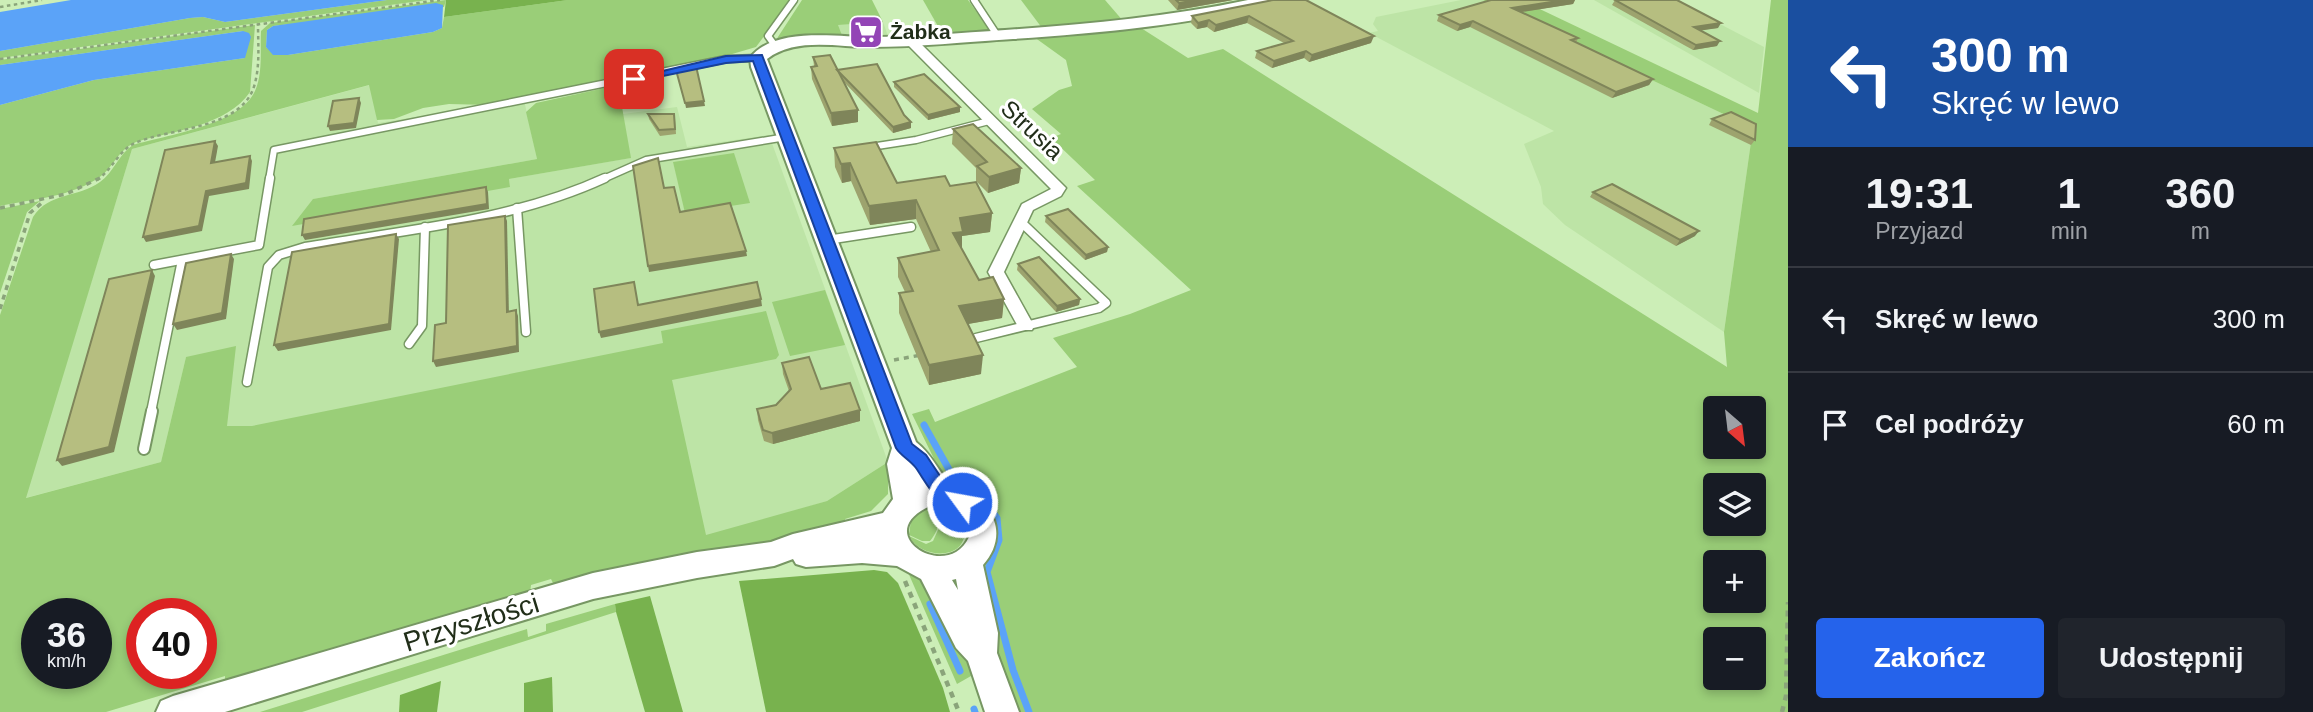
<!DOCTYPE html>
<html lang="pl">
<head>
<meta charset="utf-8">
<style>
  body { margin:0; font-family:Arial,sans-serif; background:#20242c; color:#f1f3f6; height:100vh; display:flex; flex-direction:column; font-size:26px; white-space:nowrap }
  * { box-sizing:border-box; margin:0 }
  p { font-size:23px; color:#9ea1a6 }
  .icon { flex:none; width:38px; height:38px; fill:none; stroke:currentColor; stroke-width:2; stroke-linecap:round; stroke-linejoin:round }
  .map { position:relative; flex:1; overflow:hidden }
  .panel { display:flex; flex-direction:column; background:#171b24; width:525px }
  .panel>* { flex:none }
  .banner { background:#1a4fa0; color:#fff; overflow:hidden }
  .needle { width:46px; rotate:152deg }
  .controls { position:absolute; left:1703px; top:396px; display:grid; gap:14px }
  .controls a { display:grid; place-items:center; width:63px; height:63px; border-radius:7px; background:#171b24; box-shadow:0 4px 10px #0003; font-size:35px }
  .speed { position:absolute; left:21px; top:598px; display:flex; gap:14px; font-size:35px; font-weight:700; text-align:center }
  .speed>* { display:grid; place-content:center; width:91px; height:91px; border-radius:50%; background:#171b24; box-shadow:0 4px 10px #0003; line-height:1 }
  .speed small { font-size:18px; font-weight:400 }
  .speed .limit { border:10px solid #d22; background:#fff; color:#111 }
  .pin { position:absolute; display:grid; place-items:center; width:60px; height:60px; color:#fff; margin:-30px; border-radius:14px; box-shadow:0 4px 10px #0006 }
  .me { position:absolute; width:77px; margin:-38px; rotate:302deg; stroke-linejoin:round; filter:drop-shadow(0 0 5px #0008) }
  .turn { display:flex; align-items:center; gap:24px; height:147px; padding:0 28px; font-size:32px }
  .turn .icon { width:91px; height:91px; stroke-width:2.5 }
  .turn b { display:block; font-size:49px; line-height:60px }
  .eta { display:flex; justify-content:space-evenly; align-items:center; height:119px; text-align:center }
  .eta b { font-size:42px; font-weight:700; line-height:49px }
  .action { display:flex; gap:14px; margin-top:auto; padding:14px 28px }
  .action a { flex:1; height:80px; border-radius:7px; background:#2563eb; color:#fff; font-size:28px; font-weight:700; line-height:80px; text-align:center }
  .action a+a { background:#20242c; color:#f1f3f6 }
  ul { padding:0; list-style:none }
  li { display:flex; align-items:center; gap:21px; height:105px; padding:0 28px; border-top:2px solid #363941 }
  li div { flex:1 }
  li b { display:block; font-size:26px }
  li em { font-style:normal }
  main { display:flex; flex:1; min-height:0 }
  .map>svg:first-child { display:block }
</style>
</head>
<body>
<main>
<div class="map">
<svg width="1788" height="712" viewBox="0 0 1788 712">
  <rect width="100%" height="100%" fill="#cceeb7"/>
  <g fill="#bde4a6">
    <path d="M1461 0H1483L1753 128 1724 332 1565 225 1543 204 1541 187 1524 144 1554 131 1369 33 1378 31 1373 24 1376 17Z"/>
    <path d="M1594 0H1674L1764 47 1759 93Z"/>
    <path d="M883 22 889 39 843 38 837 25Z"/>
    <path d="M370 85 378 123 524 100 537 159 313 199 510 187 509 179 630 158 623 114 677 107 687 147 769 135 888 462 827 501 714 535 688 536 251 426 227 427 186 357 161 462 25 498 132 149Z"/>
  </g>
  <g fill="#9ace78" fill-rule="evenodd">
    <path d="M387 0H427L0 58V51L190 18 203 17 225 22Z"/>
    <path d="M446 0 444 7 273 26 267 30 266 47 276 55H288L433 32 442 28 444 17 568 0H791L756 47 722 57 489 105 449 104 423 108 394 119 377 120 369 85 132 149 26 498 161 462 186 357 236 346 227 426H252L663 343 661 331 766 311 779 355 776 359 672 380 706 535 827 501 888 462V494L871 511 845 519 847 527 554 585 551 579 531 585 530 593 225 682V676L106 712H0V315L33 217C49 192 78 198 100 182 114 172 118 155 133 145 166 135 240 125 255 91 263 74 260 49 261 31L270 23ZM37 614H96V674H37ZM142 614H201V674H142Z"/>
    <path d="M802 0H872L883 22 838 25 843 38 776 40Z"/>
    <path d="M923 0H968L991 32 943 35Z"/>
    <path d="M1021 0H1105L1124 22 1042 28Z"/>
    <path d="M1483 0H1521L1758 113 1771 0H1788V712H1017L1001 670 977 582 986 554 940 471 912 414 929 409 935 422 1077 367 1053 338 1130 314 1191 290 1077 186 1095 180 1051 138 1061 134 1032 109 1059 90 1072 86 1066 60 1034 37 1141 28 1188 58 1223 49 1727 367 1724 332 1753 128ZM1715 408H1754V446H1715ZM1715 485H1754V523H1715ZM1715 562H1754V600H1715ZM1715 639H1754V677H1715Z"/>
    <path d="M255 25 250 92C227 126 172 131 136 142 117 151 115 165 101 176 73 197 32 199 0 206V105L94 80 245 58 243 31 0 65V60Z"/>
    <path d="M614 86 622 107 631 158 509 179 510 187 292 226 313 199 537 159 526 112 536 103Z"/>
    <path d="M734 153 750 203 685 213 673 162Z"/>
    <path d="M40 201 27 212 0 293V209Z"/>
    <path d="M825 290 845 345 790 356 772 302Z"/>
    <path d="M932 508C946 508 958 513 964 526 937 505 943 526 930 541H922L909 535 911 520 923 510Z"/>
    <path d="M946 519H952L964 528C969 561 921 560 909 536L926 544 933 541 942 521Z"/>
    <path d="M907 570 925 580 938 596 971 669V676L957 684Z"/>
    <path d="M615 604 616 612 302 712H260L527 629 528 637 546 631V624Z"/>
  </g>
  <g fill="#78b24e">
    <path d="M446 0H568L444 17Z"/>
    <path d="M874 570 887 572 898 583 943 688 950 712H766L739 581Z"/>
    <path d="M650 596 683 712H645L616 612 615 604Z"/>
    <path d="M552 677 553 712H524V683Z"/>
    <path d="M441 681 437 712H399L400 695Z"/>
  </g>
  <g fill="#5ba3f8">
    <path d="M71 0H387L225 22 203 17 190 18 0 51V12Z"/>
    <path d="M436 3 443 5 442 28 433 32 288 55H273L266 47 267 30 273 26Z"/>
    <path d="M243 31 249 33 251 37 245 58 94 80 0 105V65Z"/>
  </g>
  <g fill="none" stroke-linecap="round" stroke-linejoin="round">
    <g stroke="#5ba3f8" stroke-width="7">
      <path d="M924 425 951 473 984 500 997 518 999 540 987 572 1013 670 1029 712"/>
      <path d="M930 604 960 671"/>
      <path d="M974 709 975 712"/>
    </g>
    <g stroke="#779763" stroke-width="9">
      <g id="lane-far2">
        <path d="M974 0 997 35"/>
        <path d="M776 47 768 36 794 0"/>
        <path d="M877 146 916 140 989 121"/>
        <path d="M269 180 274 150 726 59 758 58"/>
        <path d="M601 180 646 160 786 137"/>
      </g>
    </g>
    <g stroke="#779763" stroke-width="11">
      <g id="lane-far1">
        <path d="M517 208 526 332"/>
        <path d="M827 240 911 227"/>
        <path d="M154 265 259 245 270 178"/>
        <path d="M976 338 1099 308 1106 303 1022 223"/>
        <path d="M409 344 422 326 425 227"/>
        <path d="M247 382 268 267 279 255 305 247C405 230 512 221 605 178"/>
        <path d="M151 412 182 260"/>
      </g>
    </g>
    <g stroke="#779763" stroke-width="14">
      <path id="lane" d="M144 449 152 411"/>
    </g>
    <g stroke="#779763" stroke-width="3">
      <path id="street" d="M907 38H915L1066 188 1061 196 1033 210 1004 272 1034 326 1032 330H1020L988 272 1022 204 1051 189 907 44Z"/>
    </g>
    <g stroke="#779763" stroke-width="4">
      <path id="secondary" d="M1248 0H1279L1276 3C1191 25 1101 33 1013 39 966 42 918 47 870 47 837 47 795 37 767 59L916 442C934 456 939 474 954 488 959 493 971 495 978 500 1001 517 1002 544 983 565L998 633 997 653 1019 712H985L968 661 956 648 921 579 897 566 862 563 806 567 796 564 793 559 774 566 697 578 593 599 225 712H156L161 701 173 696 593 573 697 552 771 542 793 534 883 513 893 499 887 464 892 448 751 67 750 58C774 26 836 37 872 37 916 37 960 33 1005 30 1086 24 1168 17 1248 0ZM928 507 946 509 966 523 969 537C948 583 870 535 928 507ZM956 579 958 590 952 580Z"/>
    </g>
    <g stroke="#8aa47a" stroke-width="2.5" stroke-dasharray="3.5 3.5" stroke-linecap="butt">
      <path d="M0 7 42 0"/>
      <path d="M0 59 440 0"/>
      <path d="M97 180C112 170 119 150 135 143 171 127 244 130 255 83 260 64 258 44 258 24"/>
    </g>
    <g stroke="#8aa47a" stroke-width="3.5" stroke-dasharray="5 5" stroke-linecap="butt">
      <path d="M0 208 66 194 100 178"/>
      <path d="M0 309 30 213 44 201"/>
      <path d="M894 360 921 355"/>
    </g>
    <g stroke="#8aa47a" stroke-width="4.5" stroke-dasharray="6 6" stroke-linecap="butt">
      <path d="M905 581 959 712"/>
      <path d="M1782 712 1786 696 1788 602"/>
    </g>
    <use href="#lane-far2" stroke="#fff" stroke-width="6"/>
    <use href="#lane-far1" stroke="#fff" stroke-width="8"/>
    <use href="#lane" stroke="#fff" stroke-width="10"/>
    <use href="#street" fill="#fff" fill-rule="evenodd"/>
    <use href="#secondary" fill="#fff" fill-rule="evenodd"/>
  </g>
  <g fill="#9da36e">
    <path d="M1168 0H1233L1177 10Z"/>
    <path d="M1273 0 1371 43 1309 62 1304 58 1272 68 1255 58 1257 51 1284 43 1247 23 1214 32 1207 27 1197 29 1191 23 1192 16Z"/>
    <path d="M1491 0H1575L1573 4 1521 12 1578 38 1576 43 1653 79 1649 85 1612 98 1470 27 1457 31 1437 21 1439 15Z"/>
    <path d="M1615 0 1718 28 1700 30 1717 46 1693 50 1612 5Z"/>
    <path d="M813 57 837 70 911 122V128L893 133 843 81 858 110V122L832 126 812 79 811 67 814 66Z"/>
    <path d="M894 82 960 107V112L928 120 894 87Z"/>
    <path d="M648 114 675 119 676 134 660 136 649 119Z"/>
    <path d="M1712 119 1755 140 1751 145 1709 125Z"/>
    <path d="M953 129 1021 168 1019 183 988 193 976 181V168L952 144Z"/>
    <path d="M834 148 897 183 950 186 992 213 990 232 962 236V249L979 280 1004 299 1002 318 967 324 981 374 929 385 899 313V293L905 292 898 277V258L931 252 916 219 870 225 851 181 842 183 835 167Z"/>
    <path d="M1593 192 1695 236 1676 246 1590 197Z"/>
    <path d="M1046 216 1108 247 1107 252 1085 260 1045 222Z"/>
    <path d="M1018 264 1080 299 1079 305 1056 312 1017 270Z"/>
    <path d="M782 363 821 389 860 421 773 444 764 441 758 420 757 409 776 405 789 391 783 374Z"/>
  </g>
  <g fill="#7f855a">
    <path d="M1197 0H1233L1177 10 1179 3Z"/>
    <path d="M1564 0H1575L1573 4 1509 14 1512 8Z"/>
    <path d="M1249 16 1247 23 1214 32 1216 25Z"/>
    <path d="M1209 20 1207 27 1197 29 1198 23Z"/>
    <path d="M1473 21 1470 27 1457 31 1460 25Z"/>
    <path d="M1721 23 1718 28 1691 32 1694 27Z"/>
    <path d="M1374 36 1371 43 1309 62 1312 55Z"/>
    <path d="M1720 41 1717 46 1693 50 1696 45Z"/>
    <path d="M1306 51 1304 58 1272 68 1274 61Z"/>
    <path d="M1653 79 1649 85 1612 98 1616 92Z"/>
    <path d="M359 98 361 103 356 128 330 131 328 126Z"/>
    <path d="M704 101 705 106 686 108 685 103Z"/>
    <path d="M960 107V112L928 120V115Z"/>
    <path d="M858 110V122L832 126 831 113Z"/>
    <path d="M911 122V128L893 133V127Z"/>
    <path d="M215 141 218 146 214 168 211 163Z"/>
    <path d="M250 156 252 161 249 189 209 196 202 231 146 242 143 237 206 191Z"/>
    <path d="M850 163 851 181 842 183 841 164Z"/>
    <path d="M1021 168 1019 183 988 193 989 177Z"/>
    <path d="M486 187 488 192 489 209 305 240 302 235Z"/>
    <path d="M916 200V219L870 225 869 206Z"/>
    <path d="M992 213 990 232 962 236V251L953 233 960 218Z"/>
    <path d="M505 216 507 221 509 317 507 312Z"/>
    <path d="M1699 231 1695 236 1676 246 1680 240Z"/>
    <path d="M396 234 399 239 391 330 278 351 274 345Z"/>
    <path d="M1108 247 1107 252 1085 260 1086 255Z"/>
    <path d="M746 251 747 256 649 272 648 266Z"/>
    <path d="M231 254 234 259 226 319 177 330 173 324Z"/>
    <path d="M152 270 155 276 114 452 62 466 57 460Z"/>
    <path d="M761 299 762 306 601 338 599 332Z"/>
    <path d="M1004 299 1002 318 957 326 959 306Z"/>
    <path d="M1080 299 1079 305 1056 312 1057 306Z"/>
    <path d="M516 310 518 316 519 352 436 367 433 361Z"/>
    <path d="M983 355 981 374 929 385V365Z"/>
    <path d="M860 410V421L773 444 772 433Z"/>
  </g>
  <g fill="#b6be80" stroke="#7f855a" stroke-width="2">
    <path d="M1176 0H1197L1179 3Z"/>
    <path d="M1273 0H1306L1374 36 1312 55 1306 51 1274 61 1257 51 1293 41 1249 16 1216 25 1209 20 1198 23 1192 16Z"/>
    <path d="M1491 0H1564L1512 8 1578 38 1571 40 1653 79 1616 92 1473 21 1460 25 1439 15Z"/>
    <path d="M1615 0H1677L1721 23 1694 27 1720 41 1696 45Z"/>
    <path d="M830 55 858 110 831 113 811 67 817 66 813 57Z"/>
    <path d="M877 64 904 115 911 122 893 127 837 70Z"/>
    <path d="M696 66 704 101 685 103 676 70Z"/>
    <path d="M924 74 960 107 928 115 894 82Z"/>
    <path d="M359 98 354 123 328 126 333 101Z"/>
    <path d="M1731 112 1756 124 1755 140 1712 119Z"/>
    <path d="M648 114H674L675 129 659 130Z"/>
    <path d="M973 124 1021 168 989 177 977 166 987 162 953 129Z"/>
    <path d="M215 141 211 163 250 156 246 183 206 191 199 226 143 237 165 150Z"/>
    <path d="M876 142 897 183 945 176 950 186 976 182 992 213 960 218 963 232 953 233 979 280 993 277 1004 299 959 306 983 355 929 365 899 293 913 291 898 258 939 250 916 200 869 206 850 163 841 164 834 148Z"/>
    <path d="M658 158 664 188 674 187 680 212 730 203 746 251 648 266 633 166Z"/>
    <path d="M1612 184 1699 231 1680 240 1593 192Z"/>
    <path d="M486 187 487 204 302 235 304 219Z"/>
    <path d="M1068 209 1108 247 1086 255 1046 216Z"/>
    <path d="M505 216 507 312 516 310 517 346 433 361 435 325 446 323 448 225Z"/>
    <path d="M396 234 389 324 274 345 292 252Z"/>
    <path d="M231 254 222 313 173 324 186 263Z"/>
    <path d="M1039 257 1080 299 1057 306 1018 264Z"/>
    <path d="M152 270 109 447 57 460 109 279Z"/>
    <path d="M634 282 638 305 757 282 761 299 599 332 594 289Z"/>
    <path d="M809 357 821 389 850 383 860 410 772 433 763 430 757 409 776 405 791 389 782 363Z"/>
  </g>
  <path fill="#2563eb" stroke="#184099" stroke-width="2" d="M762 55 912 444 926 455 950 491 969 497 972 502 969 508C942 517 928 485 916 468 910 460 901 456 896 448L753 61 726 63 634 82 629 79 726 56Z"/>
  <defs>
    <g id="supermarket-square" transform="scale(1.75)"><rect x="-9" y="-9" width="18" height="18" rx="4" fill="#9345b6" stroke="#fff"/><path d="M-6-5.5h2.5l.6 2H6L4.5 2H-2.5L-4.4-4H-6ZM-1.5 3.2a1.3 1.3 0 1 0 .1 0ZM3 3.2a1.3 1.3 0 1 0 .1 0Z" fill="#fff"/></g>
  </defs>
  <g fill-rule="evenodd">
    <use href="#supermarket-square" x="866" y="32"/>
  </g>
  <g text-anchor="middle" stroke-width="6" stroke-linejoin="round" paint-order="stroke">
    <g font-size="21" font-weight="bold" fill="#212e19" stroke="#fff" text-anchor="start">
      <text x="890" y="39">Żabka</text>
    </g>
    <g font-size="24" fill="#212e19" stroke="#fff">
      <text transform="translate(1032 130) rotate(43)" y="8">Strusia</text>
    </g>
    <g font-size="28" fill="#212e19" stroke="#fff">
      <text transform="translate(471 622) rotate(-17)" y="10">Przyszłości</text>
    </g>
  </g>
</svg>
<div class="controls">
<a><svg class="needle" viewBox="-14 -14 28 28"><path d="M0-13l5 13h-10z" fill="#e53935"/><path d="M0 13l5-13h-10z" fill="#9ea1a6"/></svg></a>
<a><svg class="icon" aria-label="layers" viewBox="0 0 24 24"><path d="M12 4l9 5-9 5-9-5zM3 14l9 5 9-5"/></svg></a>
<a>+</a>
<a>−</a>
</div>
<div class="speed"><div>36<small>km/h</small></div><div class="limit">40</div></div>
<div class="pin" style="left:634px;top:79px;background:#d93025"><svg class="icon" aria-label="arrive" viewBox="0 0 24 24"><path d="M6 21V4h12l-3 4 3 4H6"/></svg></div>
<svg class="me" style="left:962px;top:502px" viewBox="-20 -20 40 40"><circle r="17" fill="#2563eb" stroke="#fff" stroke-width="3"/><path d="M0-11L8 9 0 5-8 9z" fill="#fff"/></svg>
</div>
<section class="panel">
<div class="banner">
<div class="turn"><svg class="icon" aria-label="left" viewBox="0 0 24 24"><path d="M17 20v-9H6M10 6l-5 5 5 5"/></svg><div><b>300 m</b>Skręć w lewo</div></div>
</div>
<div class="eta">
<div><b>19:31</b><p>Przyjazd</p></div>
<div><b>1</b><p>min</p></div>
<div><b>360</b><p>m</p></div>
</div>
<ul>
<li><svg class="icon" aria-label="left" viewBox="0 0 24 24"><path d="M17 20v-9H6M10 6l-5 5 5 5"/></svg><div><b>Skręć w lewo</b></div><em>300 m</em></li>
<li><svg class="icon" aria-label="arrive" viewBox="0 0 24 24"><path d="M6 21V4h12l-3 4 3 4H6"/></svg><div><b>Cel podróży</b></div><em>60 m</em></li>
</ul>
<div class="action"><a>Zakończ</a><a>Udostępnij</a></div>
</section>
</main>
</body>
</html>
